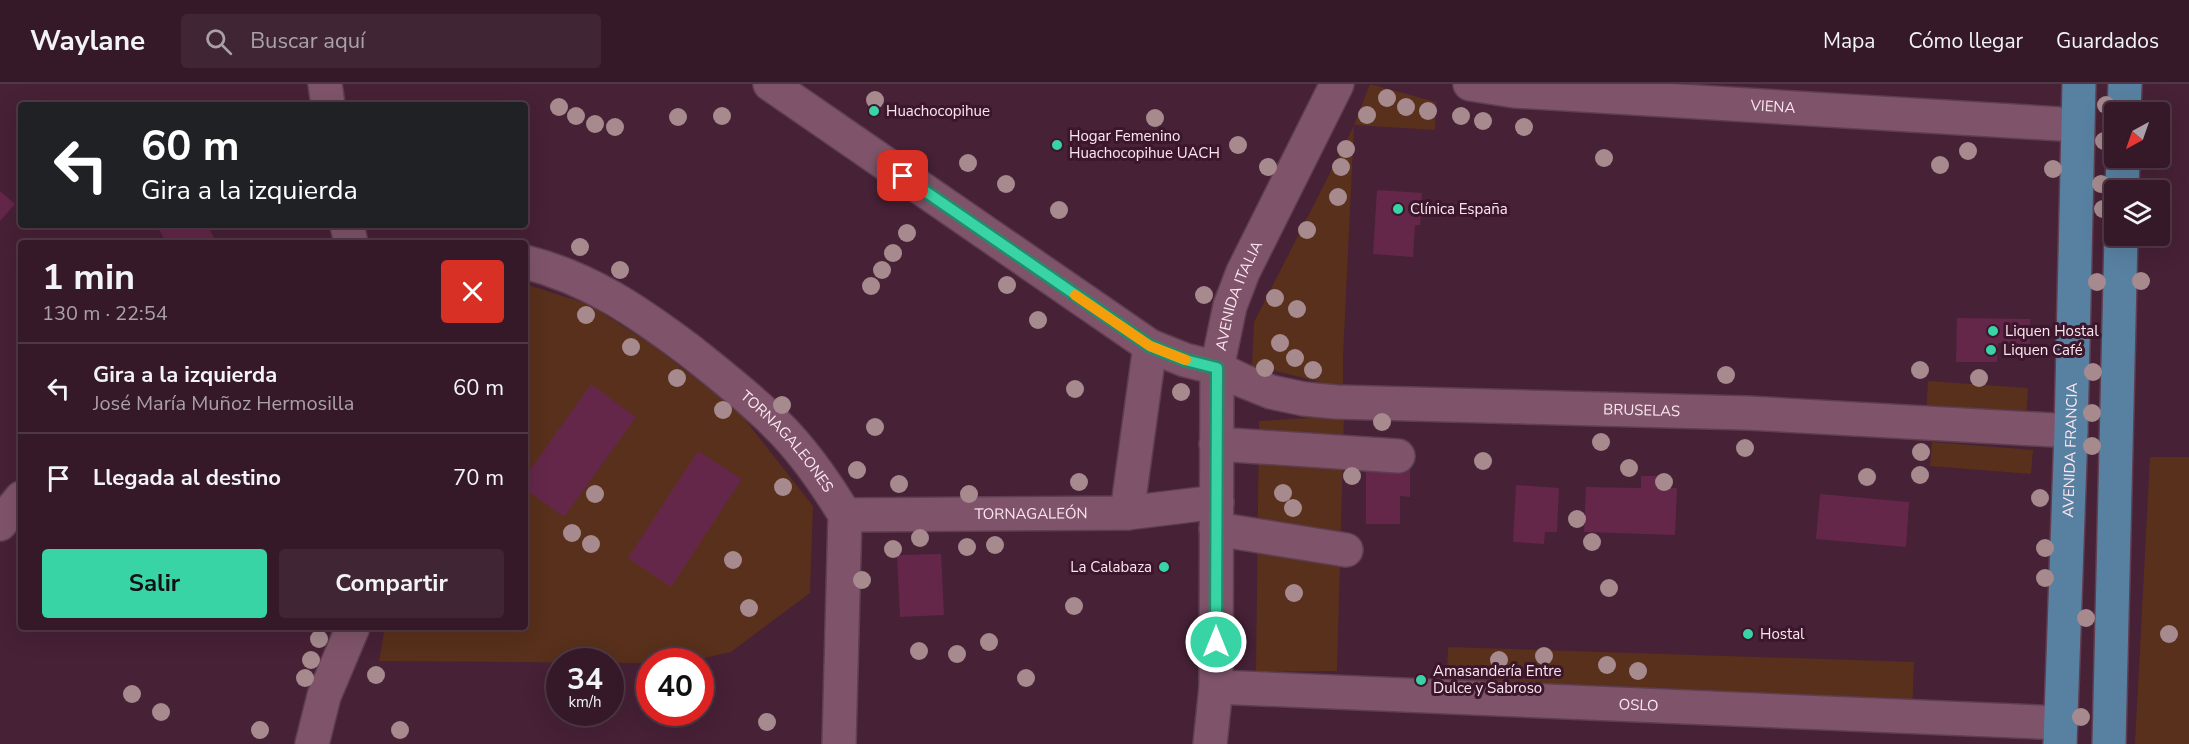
<!DOCTYPE html>
<html lang="es">
<head>
<meta charset="utf-8">
<style>
  body { margin:0; font-family:"Nunito Sans",sans-serif; background:#402634; color:#f1f3f6; height:100vh; display:flex; flex-direction:column; font-size:22px; white-space:nowrap }
  * { box-sizing:border-box; margin:0 }
  p { font-size:20px; color:#aaa0a8 }
  .icon { flex:none; width:33px; height:33px; fill:none; stroke:currentColor; stroke-width:2; stroke-linecap:round; stroke-linejoin:round }
  .map { position:relative; flex:1; overflow:hidden }
  .sheet { position:absolute; left:18px; top:156px; width:510px; height:390px; display:flex; flex-direction:column; background:#351928; border-radius:6px; box-shadow:0 6px 24px #0002,0 0 0 2px #4f3845 }
  .sheet>* { flex:none }
  .banner { position:absolute; left:18px; top:18px; width:510px; height:126px; border-radius:6px; box-shadow:0 6px 24px #0002,0 0 0 2px #4f3845; background:#202124; color:#fff; overflow:hidden }
  .needle { width:39px; rotate:220deg }
  .fabs { position:absolute; left:2104px; top:18px; display:grid; gap:12px }
  .fabs a { display:grid; place-items:center; width:66px; height:66px; border-radius:6px; background:#351928; box-shadow:0 6px 24px #0002,0 0 0 2px #4f3845; font-size:30px }
  .speed { position:absolute; left:546px; top:564px; display:flex; gap:12px; font-size:30px; font-weight:700; text-align:center }
  .speed>* { display:grid; place-content:center; width:78px; height:78px; border-radius:50%; background:#351928; box-shadow:0 6px 24px #0002,0 0 0 2px #4f3845; line-height:1 }
  .speed small { font-size:15px; font-weight:400 }
  .speed .limit { border:9px solid #d22; background:#fff; color:#111 }
  .pin { position:absolute; display:grid; place-items:center; width:51px; height:51px; color:#fff; margin:-26px; border-radius:12px; box-shadow:0 3px 9px #0006 }
  .me { position:absolute; width:66px; margin:-33px; rotate:0deg; stroke-linejoin:round; filter:drop-shadow(0 0 4px #0008) }
  .turn { display:flex; align-items:center; gap:21px; height:126px; padding:0 24px; font-size:27px }
  .turn .icon { width:78px; height:78px; stroke-width:2.5 }
  .turn b { display:block; font-size:42px; line-height:51px }
  .round { display:grid; place-items:center; flex:none; width:63px; height:63px; border-radius:6px; background:#402634 }
  .headline { display:flex; align-items:center; justify-content:space-between; height:102px; padding:0 24px }
  h1 { font-size:36px; font-weight:700; line-height:45px }
  .action { display:flex; gap:12px; margin-top:auto; padding:12px 24px }
  .action a { flex:1; height:69px; border-radius:6px; background:#39d4a5; color:#111; font-size:24px; font-weight:700; line-height:69px; text-align:center }
  .action a+a { background:#402634; color:#f1f3f6 }
  ul { padding:0; list-style:none }
  li { display:flex; align-items:center; gap:18px; height:90px; padding:0 24px; border-top:2px solid #4f3845 }
  li div { flex:1 }
  li b { display:block; font-size:22px }
  li em { font-style:normal }
  header { display:flex; align-items:center; gap:36px; box-sizing:border-box; height:84px; padding:0 30px; background:#351928; border-bottom:2px solid #4f3845 }
  header strong { font-size:28px }
  nav { display:flex; gap:33px; margin-inline-start:auto; font-size:21px }
  .search { width:420px; height:54px; background:#402634; display:flex; align-items:center; gap:15px; box-sizing:border-box; padding:0 21px; border-radius:6px; color:#aaa0a8; font-size:22px }
  .map>svg:first-child { display:block }
</style>
</head>
<body>
<header>
<strong>Waylane</strong>
<div class="search"><svg class="icon" aria-label="search" viewBox="0 0 24 24"><circle cx="10" cy="10" r="6"/><path d="M15 15l6 6"/></svg>Buscar aquí</div>
<nav><a>Mapa</a><a>Cómo llegar</a><a>Guardados</a></nav>
</header>
<div class="map">
<svg width="2189" height="660" viewBox="0 0 2189 660">
  <rect width="100%" height="100%" fill="#472136"/>
  <g fill="#58301b">
    <path d="M1370 0 1436 18 1435 46 1354 41Z"/>
    <path d="M1354 42 1343 273V304L1252 281 1254 238Z"/>
    <path d="M525 200 588 220 651 260 739 328 813 422 810 509 731 568 690 577 649 579 379 577 385 543H525Z"/>
    <path d="M1928 297 2028 304 2026 338 1926 332Z"/>
    <path d="M1344 332 1337 587 1256 588 1259 337Z"/>
    <path d="M1932 358 2033 366 2031 390 1930 382Z"/>
    <path d="M2150 373H2189V660H2135Z"/>
    <path d="M1448 563 1914 578 1912 630 1446 609Z"/>
  </g>
  <g fill="#64274a">
    <path d="M1377 106 1422 109 1420 141H1415L1413 173 1373 170Z"/>
    <path d="M0 107 15 120 0 137Z"/>
    <path d="M157 141H207L217 159H166Z"/>
    <path d="M1957 234 2030 235V260L1998 259 1997 278H1956Z"/>
    <path d="M591 300 636 333 564 433 525 405V393Z"/>
    <path d="M698 367 742 395 671 503 628 474Z"/>
    <path d="M1366 381 1410 382V413L1400 412V440H1366Z"/>
    <path d="M1641 392H1657L1656 403 1677 404 1675 451 1584 448 1586 403 1641 404Z"/>
    <path d="M1516 401 1559 404 1557 448H1545L1544 460 1513 458Z"/>
    <path d="M1820 410 1909 418 1906 463 1816 455Z"/>
    <path d="M941 470 944 531 900 533 897 471Z"/>
  </g>
  <g fill="none" stroke-linecap="round" stroke-linejoin="round">
    <g stroke="#5e3e50" stroke-width="36">
      <g id="minor">
        <path d="M325 0 328 21"/>
        <path id="s1" d="M770 0 1150 262 1185 276 1217 284 1241 296 1271 308 1304 315 1336 318 1747 329 2071 347"/>
        <path id="s2" d="M1470 0 1515 7 2077 41"/>
        <path d="M347 141 351 159"/>
        <path id="s3" d="M525 178C589 194 637 227 689 266 719 290 749 313 776 340 804 367 825 398 845 431L839 660"/>
        <path d="M1216 360 1398 372"/>
        <path d="M1127 429 1150 262"/>
        <path id="s4" d="M845 431 1127 429 1217 418"/>
        <path d="M0 440 21 414"/>
        <path d="M1216 445 1346 466"/>
        <path id="s5" d="M1216 603 2061 639"/>
        <path d="M312 660 324 612 353 543"/>
        <path id="s6" d="M1210 660 1216 603 1217 284 1230 222 1243 188 1337 0"/>
      </g>
    </g>
    <g stroke="#5e3e50" stroke-width="36">
      <g id="major">
        <path d="M2124 28 2125 0"/>
        <path d="M2122 106 2123 74"/>
        <path id="s7" d="M2060 660 2071 347 2079 0"/>
        <path d="M2109 660 2121 152"/>
      </g>
    </g>
    <use href="#minor" stroke="#7f546a" stroke-width="33"/>
    <use href="#major" stroke="#5881a1" stroke-width="33"/>
  </g>
  <g fill="#a68a8e">
    <circle cx="1387" cy="14" r="9"/>
    <circle cx="875" cy="16" r="9"/>
    <circle cx="2106" cy="21" r="9"/>
    <circle cx="559" cy="23" r="9"/>
    <circle cx="1406" cy="23" r="9"/>
    <circle cx="1428" cy="27" r="9"/>
    <circle cx="1367" cy="31" r="9"/>
    <circle cx="576" cy="32" r="9"/>
    <circle cx="722" cy="32" r="9"/>
    <circle cx="1461" cy="32" r="9"/>
    <circle cx="678" cy="33" r="9"/>
    <circle cx="1155" cy="34" r="9"/>
    <circle cx="1483" cy="37" r="9"/>
    <circle cx="595" cy="40" r="9"/>
    <circle cx="615" cy="43" r="9"/>
    <circle cx="1524" cy="43" r="9"/>
    <circle cx="2104" cy="57" r="9"/>
    <circle cx="1238" cy="61" r="9"/>
    <circle cx="1346" cy="65" r="9"/>
    <circle cx="1968" cy="67" r="9"/>
    <circle cx="1604" cy="74" r="9"/>
    <circle cx="968" cy="79" r="9"/>
    <circle cx="1940" cy="81" r="9"/>
    <circle cx="1268" cy="83" r="9"/>
    <circle cx="1341" cy="83" r="9"/>
    <circle cx="2053" cy="85" r="9"/>
    <circle cx="1006" cy="100" r="9"/>
    <circle cx="2101" cy="100" r="9"/>
    <circle cx="1338" cy="113" r="9"/>
    <circle cx="2103" cy="125" r="9"/>
    <circle cx="1059" cy="126" r="9"/>
    <circle cx="1307" cy="146" r="9"/>
    <circle cx="907" cy="149" r="9"/>
    <circle cx="580" cy="163" r="9"/>
    <circle cx="893" cy="169" r="9"/>
    <circle cx="620" cy="186" r="9"/>
    <circle cx="882" cy="186" r="9"/>
    <circle cx="2141" cy="197" r="9"/>
    <circle cx="2097" cy="198" r="9"/>
    <circle cx="1007" cy="201" r="9"/>
    <circle cx="871" cy="202" r="9"/>
    <circle cx="1204" cy="211" r="9"/>
    <circle cx="1275" cy="214" r="9"/>
    <circle cx="1297" cy="225" r="9"/>
    <circle cx="586" cy="231" r="9"/>
    <circle cx="1038" cy="236" r="9"/>
    <circle cx="1280" cy="259" r="9"/>
    <circle cx="631" cy="263" r="9"/>
    <circle cx="1295" cy="274" r="9"/>
    <circle cx="1265" cy="284" r="9"/>
    <circle cx="1313" cy="286" r="9"/>
    <circle cx="1920" cy="286" r="9"/>
    <circle cx="2093" cy="288" r="9"/>
    <circle cx="1726" cy="291" r="9"/>
    <circle cx="677" cy="294" r="9"/>
    <circle cx="1979" cy="294" r="9"/>
    <circle cx="1075" cy="305" r="9"/>
    <circle cx="1181" cy="308" r="9"/>
    <circle cx="782" cy="321" r="9"/>
    <circle cx="723" cy="326" r="9"/>
    <circle cx="2092" cy="329" r="9"/>
    <circle cx="1382" cy="338" r="9"/>
    <circle cx="875" cy="343" r="9"/>
    <circle cx="1601" cy="358" r="9"/>
    <circle cx="2092" cy="362" r="9"/>
    <circle cx="1745" cy="364" r="9"/>
    <circle cx="1921" cy="368" r="9"/>
    <circle cx="1483" cy="377" r="9"/>
    <circle cx="1629" cy="384" r="9"/>
    <circle cx="857" cy="386" r="9"/>
    <circle cx="1920" cy="391" r="9"/>
    <circle cx="1352" cy="392" r="9"/>
    <circle cx="1867" cy="393" r="9"/>
    <circle cx="1079" cy="398" r="9"/>
    <circle cx="1664" cy="398" r="9"/>
    <circle cx="899" cy="400" r="9"/>
    <circle cx="783" cy="403" r="9"/>
    <circle cx="1283" cy="409" r="9"/>
    <circle cx="595" cy="410" r="9"/>
    <circle cx="969" cy="410" r="9"/>
    <circle cx="2040" cy="414" r="9"/>
    <circle cx="1293" cy="424" r="9"/>
    <circle cx="1577" cy="435" r="9"/>
    <circle cx="572" cy="449" r="9"/>
    <circle cx="920" cy="454" r="9"/>
    <circle cx="1592" cy="458" r="9"/>
    <circle cx="591" cy="460" r="9"/>
    <circle cx="995" cy="461" r="9"/>
    <circle cx="967" cy="463" r="9"/>
    <circle cx="2045" cy="464" r="9"/>
    <circle cx="893" cy="465" r="9"/>
    <circle cx="733" cy="476" r="9"/>
    <circle cx="2045" cy="494" r="9"/>
    <circle cx="862" cy="496" r="9"/>
    <circle cx="1609" cy="504" r="9"/>
    <circle cx="1294" cy="509" r="9"/>
    <circle cx="1074" cy="522" r="9"/>
    <circle cx="749" cy="524" r="9"/>
    <circle cx="2086" cy="534" r="9"/>
    <circle cx="2169" cy="550" r="9"/>
    <circle cx="319" cy="555" r="9"/>
    <circle cx="989" cy="558" r="9"/>
    <circle cx="919" cy="567" r="9"/>
    <circle cx="957" cy="570" r="9"/>
    <circle cx="1544" cy="572" r="9"/>
    <circle cx="311" cy="576" r="9"/>
    <circle cx="1499" cy="576" r="9"/>
    <circle cx="1607" cy="581" r="9"/>
    <circle cx="1638" cy="587" r="9"/>
    <circle cx="376" cy="591" r="9"/>
    <circle cx="305" cy="594" r="9"/>
    <circle cx="1026" cy="594" r="9"/>
    <circle cx="132" cy="610" r="9"/>
    <circle cx="161" cy="628" r="9"/>
    <circle cx="2081" cy="633" r="9"/>
    <circle cx="767" cy="638" r="9"/>
    <circle cx="260" cy="646" r="9"/>
    <circle cx="400" cy="646" r="9"/>
  </g>
  <g fill="none" stroke-linecap="round" stroke-linejoin="round">
    <g stroke="#258a6b" stroke-width="15">
      <path id="route" d="M903 92 1150 262 1185 276 1217 284 1216 558"/>
    </g>
    <use href="#route" stroke="#39d4a5" stroke-width="10"/>
    <path stroke="#f59e0b" stroke-width="10" d="M1075 211 1150 262 1186 276"/>
  </g>
  <g fill="#39d4a5" stroke="#3c172c" stroke-width="2">
    <circle cx="874" cy="27" r="6"/>
    <circle cx="1057" cy="61" r="6"/>
    <circle cx="1398" cy="125" r="6"/>
    <circle cx="1993" cy="247" r="6"/>
    <circle cx="1991" cy="266" r="6"/>
    <circle cx="1164" cy="483" r="6"/>
    <circle cx="1748" cy="550" r="6"/>
    <circle cx="1421" cy="596" r="6"/>
  </g>
  <g text-anchor="middle" stroke-width="6" stroke-linejoin="round" paint-order="stroke">
    <g font-size="15" fill="#fce7f0" stroke="#3c172c">
      <text dy="5" stroke="none"><textPath href="#s2" startOffset="304">VIENA</textPath></text>
      <text dy="5" stroke="none"><textPath href="#s6" startOffset="452">AVENIDA ITALIA</textPath></text>
      <text dy="5" stroke="none"><textPath href="#s1" startOffset="963">BRUSELAS</textPath></text>
      <text dy="5" stroke="none"><textPath href="#s3" startOffset="322">TORNAGALEONES</textPath></text>
      <text dy="5" stroke="none"><textPath href="#s7" startOffset="294">AVENIDA FRANCIA</textPath></text>
      <text dy="5" stroke="none"><textPath href="#s4" startOffset="186">TORNAGALEÓN</textPath></text>
      <text dy="5" stroke="none"><textPath href="#s5" startOffset="423">OSLO</textPath></text>
    </g>
    <g font-size="15" fill="#fce7f0" stroke="#3c172c" text-anchor="start">
      <text x="886" y="32">Huachocopihue</text>
      <text x="1069" y="57">Hogar Femenino<tspan x="1069" dy="17">Huachocopihue UACH</tspan></text>
      <text x="1410" y="130">Clínica España</text>
      <text x="2005" y="252">Liquen Hostal</text>
      <text x="2003" y="271">Liquen Café</text>
      <text x="1152" y="488" text-anchor="end">La Calabaza</text>
      <text x="1760" y="555">Hostal</text>
      <text x="1433" y="592">Amasandería Entre<tspan x="1433" dy="17">Dulce y Sabroso</tspan></text>
    </g>
  </g>
</svg>
<div class="fabs">
<a><svg class="needle" viewBox="-14 -14 28 28"><path d="M0-13l5 13h-10z" fill="#e53935"/><path d="M0 13l5-13h-10z" fill="#aaa0a8"/></svg></a>
<a><svg class="icon" aria-label="layers" viewBox="0 0 24 24"><path d="M12 4l9 5-9 5-9-5zM3 14l9 5 9-5"/></svg></a>
</div>
<div class="speed"><div>34<small>km/h</small></div><div class="limit">40</div></div>
<div class="pin" style="left:903px;top:92px;background:#d93025"><svg class="icon" aria-label="arrive" viewBox="0 0 24 24"><path d="M6 21V4h12l-3 4 3 4H6"/></svg></div>
<svg class="me" style="left:1216px;top:558px" viewBox="-20 -20 40 40"><circle r="17" fill="#39d4a5" stroke="#fff" stroke-width="3"/><path d="M0-11L8 9 0 5-8 9z" fill="#fff"/></svg>
<div class="banner">
<div class="turn"><svg class="icon" aria-label="left" viewBox="0 0 24 24"><path d="M17 20v-9H6M10 6l-5 5 5 5"/></svg><div><b>60 m</b>Gira a la izquierda</div></div>
</div>
<section class="sheet">
<div class="headline"><div><h1>1 min</h1><p>130 m · 22:54</p></div><a class="round" style="background:#d93025;color:#fff"><svg class="icon" aria-label="close" viewBox="0 0 24 24"><path d="M6 6l12 12M18 6L6 18"/></svg></a></div>
<ul>
<li><svg class="icon" aria-label="left" viewBox="0 0 24 24"><path d="M17 20v-9H6M10 6l-5 5 5 5"/></svg><div><b>Gira a la izquierda</b><p>José María Muñoz Hermosilla</p></div><em>60 m</em></li>
<li><svg class="icon" aria-label="arrive" viewBox="0 0 24 24"><path d="M6 21V4h12l-3 4 3 4H6"/></svg><div><b>Llegada al destino</b></div><em>70 m</em></li>
</ul>
<div class="action"><a>Salir</a><a>Compartir</a></div>
</section>
</div>
</body>
</html>
